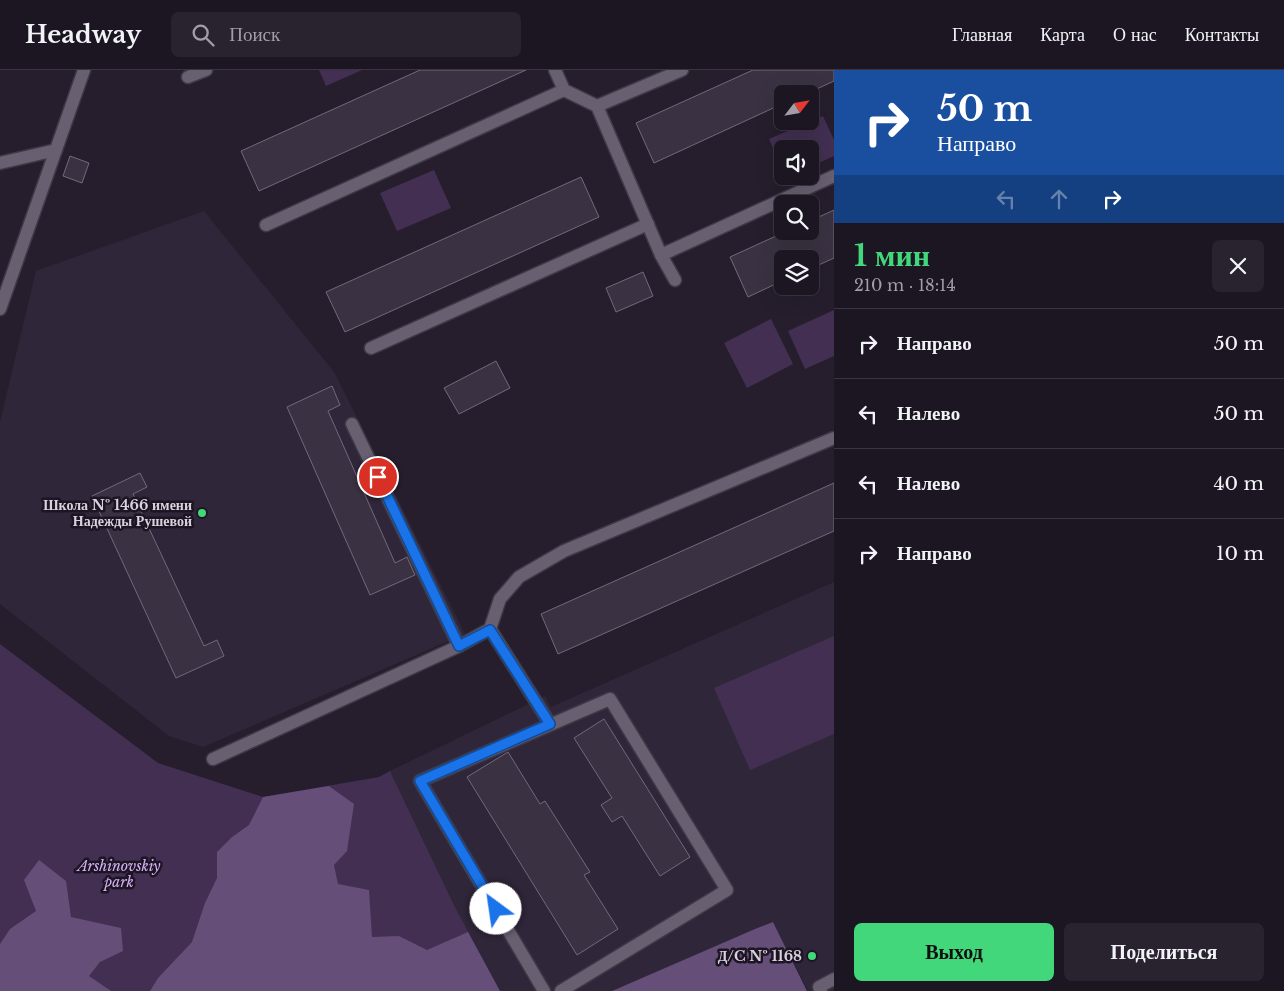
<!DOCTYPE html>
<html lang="ru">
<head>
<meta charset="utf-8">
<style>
  body { margin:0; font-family:"Libre Baskerville",serif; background:#29232f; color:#f1f3f6; height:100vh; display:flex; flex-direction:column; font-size:19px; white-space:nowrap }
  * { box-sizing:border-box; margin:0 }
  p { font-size:16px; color:#a09fa5 }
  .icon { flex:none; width:28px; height:28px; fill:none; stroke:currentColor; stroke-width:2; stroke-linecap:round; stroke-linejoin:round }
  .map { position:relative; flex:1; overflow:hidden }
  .side { display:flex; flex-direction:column; background:#1c1622; width:450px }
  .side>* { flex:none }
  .hud { background:#1a4fa0; color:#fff; overflow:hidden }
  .needle { width:32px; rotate:59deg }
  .fabs { position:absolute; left:774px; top:15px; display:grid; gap:10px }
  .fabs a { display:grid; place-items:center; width:45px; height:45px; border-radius:8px; background:#1c1622; box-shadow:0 5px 20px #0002,0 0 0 1px #3a3540; font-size:25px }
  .pin { position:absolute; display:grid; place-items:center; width:42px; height:42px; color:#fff; margin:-21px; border:2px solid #fff; border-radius:50%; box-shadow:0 1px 5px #0007 }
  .me { position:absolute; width:55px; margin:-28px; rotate:329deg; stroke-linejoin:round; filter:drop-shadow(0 0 4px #0008) }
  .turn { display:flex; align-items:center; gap:18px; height:105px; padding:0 20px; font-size:22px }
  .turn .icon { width:65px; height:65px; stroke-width:2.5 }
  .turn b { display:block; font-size:35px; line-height:42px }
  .lanes { display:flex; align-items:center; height:48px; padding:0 20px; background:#0003; justify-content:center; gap:25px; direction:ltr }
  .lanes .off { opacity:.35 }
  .round { display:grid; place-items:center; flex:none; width:52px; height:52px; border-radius:8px; background:#29232f }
  .overview { display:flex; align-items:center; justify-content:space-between; height:85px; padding:0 20px }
  h1 { font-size:30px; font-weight:700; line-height:38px; color:#42d77b }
  .primary-button { display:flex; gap:10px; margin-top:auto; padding:10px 20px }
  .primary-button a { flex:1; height:58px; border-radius:8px; background:#42d77b; color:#111; font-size:20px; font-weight:700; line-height:58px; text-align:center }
  .primary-button a+a { background:#29232f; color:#f1f3f6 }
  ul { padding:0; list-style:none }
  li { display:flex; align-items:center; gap:15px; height:70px; padding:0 20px; border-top:1px solid #3a3540 }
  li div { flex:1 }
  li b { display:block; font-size:19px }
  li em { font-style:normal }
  header { display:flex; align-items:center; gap:30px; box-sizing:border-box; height:70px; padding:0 25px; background:#1c1622; border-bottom:1px solid #3a3540 }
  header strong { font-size:24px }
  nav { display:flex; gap:28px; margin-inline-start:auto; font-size:18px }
  .search { width:350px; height:45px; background:#29232f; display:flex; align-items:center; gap:12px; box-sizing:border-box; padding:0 18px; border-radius:8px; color:#a09fa5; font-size:19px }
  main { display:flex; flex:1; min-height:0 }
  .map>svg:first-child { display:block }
</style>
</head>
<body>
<header>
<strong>Headway</strong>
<div class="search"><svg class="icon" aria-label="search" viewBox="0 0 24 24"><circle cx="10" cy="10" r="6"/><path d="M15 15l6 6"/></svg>Поиск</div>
<nav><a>Главная</a><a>Карта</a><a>О нас</a><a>Контакты</a></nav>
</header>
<main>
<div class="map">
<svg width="834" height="921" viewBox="0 0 834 921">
  <rect width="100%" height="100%" fill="#261e2d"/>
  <g fill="#30263a">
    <path d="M204 141 334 302 465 564 203 677 169 666 0 534V352L36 201Z"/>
    <path d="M834 512V921H808L773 852 612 921H500L455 837 390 701 545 626 551 637Z"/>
  </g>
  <g fill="#422f52">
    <path d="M319 0H362L326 16Z"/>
    <path d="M823 46 834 70V86L810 97V79H782V99L769 69Z"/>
    <path d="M434 100 451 138 397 161 380 123Z"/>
    <path d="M834 240V286L805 299 788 261Z"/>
    <path d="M771 249 793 294 747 318 724 273Z"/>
    <path d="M834 566V664L750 700 714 618Z"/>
    <path d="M0 574 158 693 263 727 379 707 390 701 455 837 500 921H0Z"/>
  </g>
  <g fill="#654e78">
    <path d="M329 716 354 734 347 781 334 795 338 814 369 820 372 867 399 866 427 880 468 862 500 921H150L158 908 192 872 205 833 217 808V782L232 767 249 755 263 727Z"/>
    <path d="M39 790 66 811 71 847 121 858 123 881 100 892 89 906 111 921H0V874L10 859 36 841 24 810Z"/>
    <path d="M773 852 807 921H612L755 859Z"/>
  </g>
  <g fill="#3a3242" stroke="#72697b">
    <path d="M420 0H526L259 121 241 81Z"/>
    <path d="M753 0H834V11L806 24H782V34L654 93 636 53Z"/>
    <path d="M70 86 89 93 82 113 63 106Z"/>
    <path d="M581 107 599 147 345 262 326 222Z"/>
    <path d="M834 140V188L810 199V189H782V211L748 227 730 187 787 161H810V151Z"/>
    <path d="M643 202 653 226 616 242 606 218Z"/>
    <path d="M496 291 510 318 459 344 444 318Z"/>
    <path d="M332 316 340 335 328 341 395 493 407 487 415 505 370 525 287 337Z"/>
    <path d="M140 403 147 417 133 424 204 576 217 570 224 586 176 608 92 426Z"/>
    <path d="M834 413V461L558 584 541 544Z"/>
    <path d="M604 649 690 787 660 806 622 746 612 752 601 735 612 728 574 668Z"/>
    <path d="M508 682 540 734 545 731 590 802 584 805 618 859 577 885 467 707Z"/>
  </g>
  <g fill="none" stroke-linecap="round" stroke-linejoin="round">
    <g stroke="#3f3845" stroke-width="15">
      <g id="minor">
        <path d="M555 0 564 20 597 36 661 185 675 210"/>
        <path d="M188 7 206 0"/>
        <path d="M597 36 682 0"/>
        <path d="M0 93 56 80"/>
        <path d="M266 155 564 20"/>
        <path d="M661 185 834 106"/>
        <path d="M0 239 84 0"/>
        <path d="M371 278 648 154"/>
        <path d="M352 354 459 576"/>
        <path d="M490 559 550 654"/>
        <path d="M213 689 459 576 490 559 500 529 519 507 564 481 834 368"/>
        <path d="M544 921 420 711 610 629 727 820 561 921"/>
        <path d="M821 921 819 917 834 909"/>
      </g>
    </g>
    <use href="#minor" stroke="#685f71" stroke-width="12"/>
  </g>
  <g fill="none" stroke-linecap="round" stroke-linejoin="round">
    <g stroke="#114b97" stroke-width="12">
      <path id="route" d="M378 407 459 576 490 560 550 654 420 711 496 839"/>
    </g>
    <use href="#route" stroke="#1a73e8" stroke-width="9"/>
  </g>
  <g fill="#42d77b" stroke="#1d1524" stroke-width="2">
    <circle cx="202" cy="443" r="5"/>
    <circle cx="812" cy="886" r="5"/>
  </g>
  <g text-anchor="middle" stroke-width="5" stroke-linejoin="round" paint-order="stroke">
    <g font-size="14" font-weight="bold" fill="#d8d2dd" stroke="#1d1524" text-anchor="end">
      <text x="192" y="440">Школа № 1466 имени<tspan x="192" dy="16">Надежды Рушевой</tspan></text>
      <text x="802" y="891">Д/C № 1168</text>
    </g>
    <g font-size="14" font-style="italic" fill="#d5b1f6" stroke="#1d1524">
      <text x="119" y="801">Arshinovskiy<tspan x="119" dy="16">park</tspan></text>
    </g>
  </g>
</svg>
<div class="fabs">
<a><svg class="needle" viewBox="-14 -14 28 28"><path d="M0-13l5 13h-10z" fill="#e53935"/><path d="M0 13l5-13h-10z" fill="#a09fa5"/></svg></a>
<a><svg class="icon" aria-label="sound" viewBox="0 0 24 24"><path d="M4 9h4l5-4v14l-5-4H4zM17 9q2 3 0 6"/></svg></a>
<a><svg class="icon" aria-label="search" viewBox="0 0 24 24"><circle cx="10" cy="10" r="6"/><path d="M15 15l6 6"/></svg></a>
<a><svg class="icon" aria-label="layers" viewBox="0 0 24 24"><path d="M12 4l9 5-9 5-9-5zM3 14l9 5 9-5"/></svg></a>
</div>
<div class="pin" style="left:378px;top:407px;background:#d93025"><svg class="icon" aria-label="arrive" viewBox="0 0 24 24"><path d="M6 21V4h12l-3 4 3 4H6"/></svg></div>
<svg class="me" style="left:496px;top:839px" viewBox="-20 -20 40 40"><circle r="19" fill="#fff"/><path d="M0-13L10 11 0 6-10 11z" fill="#1a73e8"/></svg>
</div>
<section class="side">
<div class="hud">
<div class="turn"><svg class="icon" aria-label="right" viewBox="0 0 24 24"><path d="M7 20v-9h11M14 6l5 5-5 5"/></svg><div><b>50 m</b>Направо</div></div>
<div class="lanes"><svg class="icon off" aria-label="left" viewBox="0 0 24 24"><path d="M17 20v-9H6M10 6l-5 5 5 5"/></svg><svg class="icon off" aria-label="ahead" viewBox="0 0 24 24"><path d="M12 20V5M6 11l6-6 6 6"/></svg><svg class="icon" aria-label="right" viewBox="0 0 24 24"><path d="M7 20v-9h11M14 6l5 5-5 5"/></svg></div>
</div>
<div class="overview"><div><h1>1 мин</h1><p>210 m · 18:14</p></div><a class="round"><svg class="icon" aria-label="close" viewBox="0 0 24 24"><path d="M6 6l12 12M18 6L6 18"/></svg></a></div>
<ul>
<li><svg class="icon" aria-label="right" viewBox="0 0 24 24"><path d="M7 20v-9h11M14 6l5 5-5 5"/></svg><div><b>Направо</b></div><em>50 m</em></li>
<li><svg class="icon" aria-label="left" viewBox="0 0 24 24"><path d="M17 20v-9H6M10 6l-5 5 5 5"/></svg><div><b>Налево</b></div><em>50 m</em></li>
<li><svg class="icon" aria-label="left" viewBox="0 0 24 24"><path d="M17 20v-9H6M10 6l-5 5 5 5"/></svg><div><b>Налево</b></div><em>40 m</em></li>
<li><svg class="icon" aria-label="right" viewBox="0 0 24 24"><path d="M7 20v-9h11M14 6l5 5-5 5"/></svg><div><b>Направо</b></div><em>10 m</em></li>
</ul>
<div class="primary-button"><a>Выход</a><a>Поделиться</a></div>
</section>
</main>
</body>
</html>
